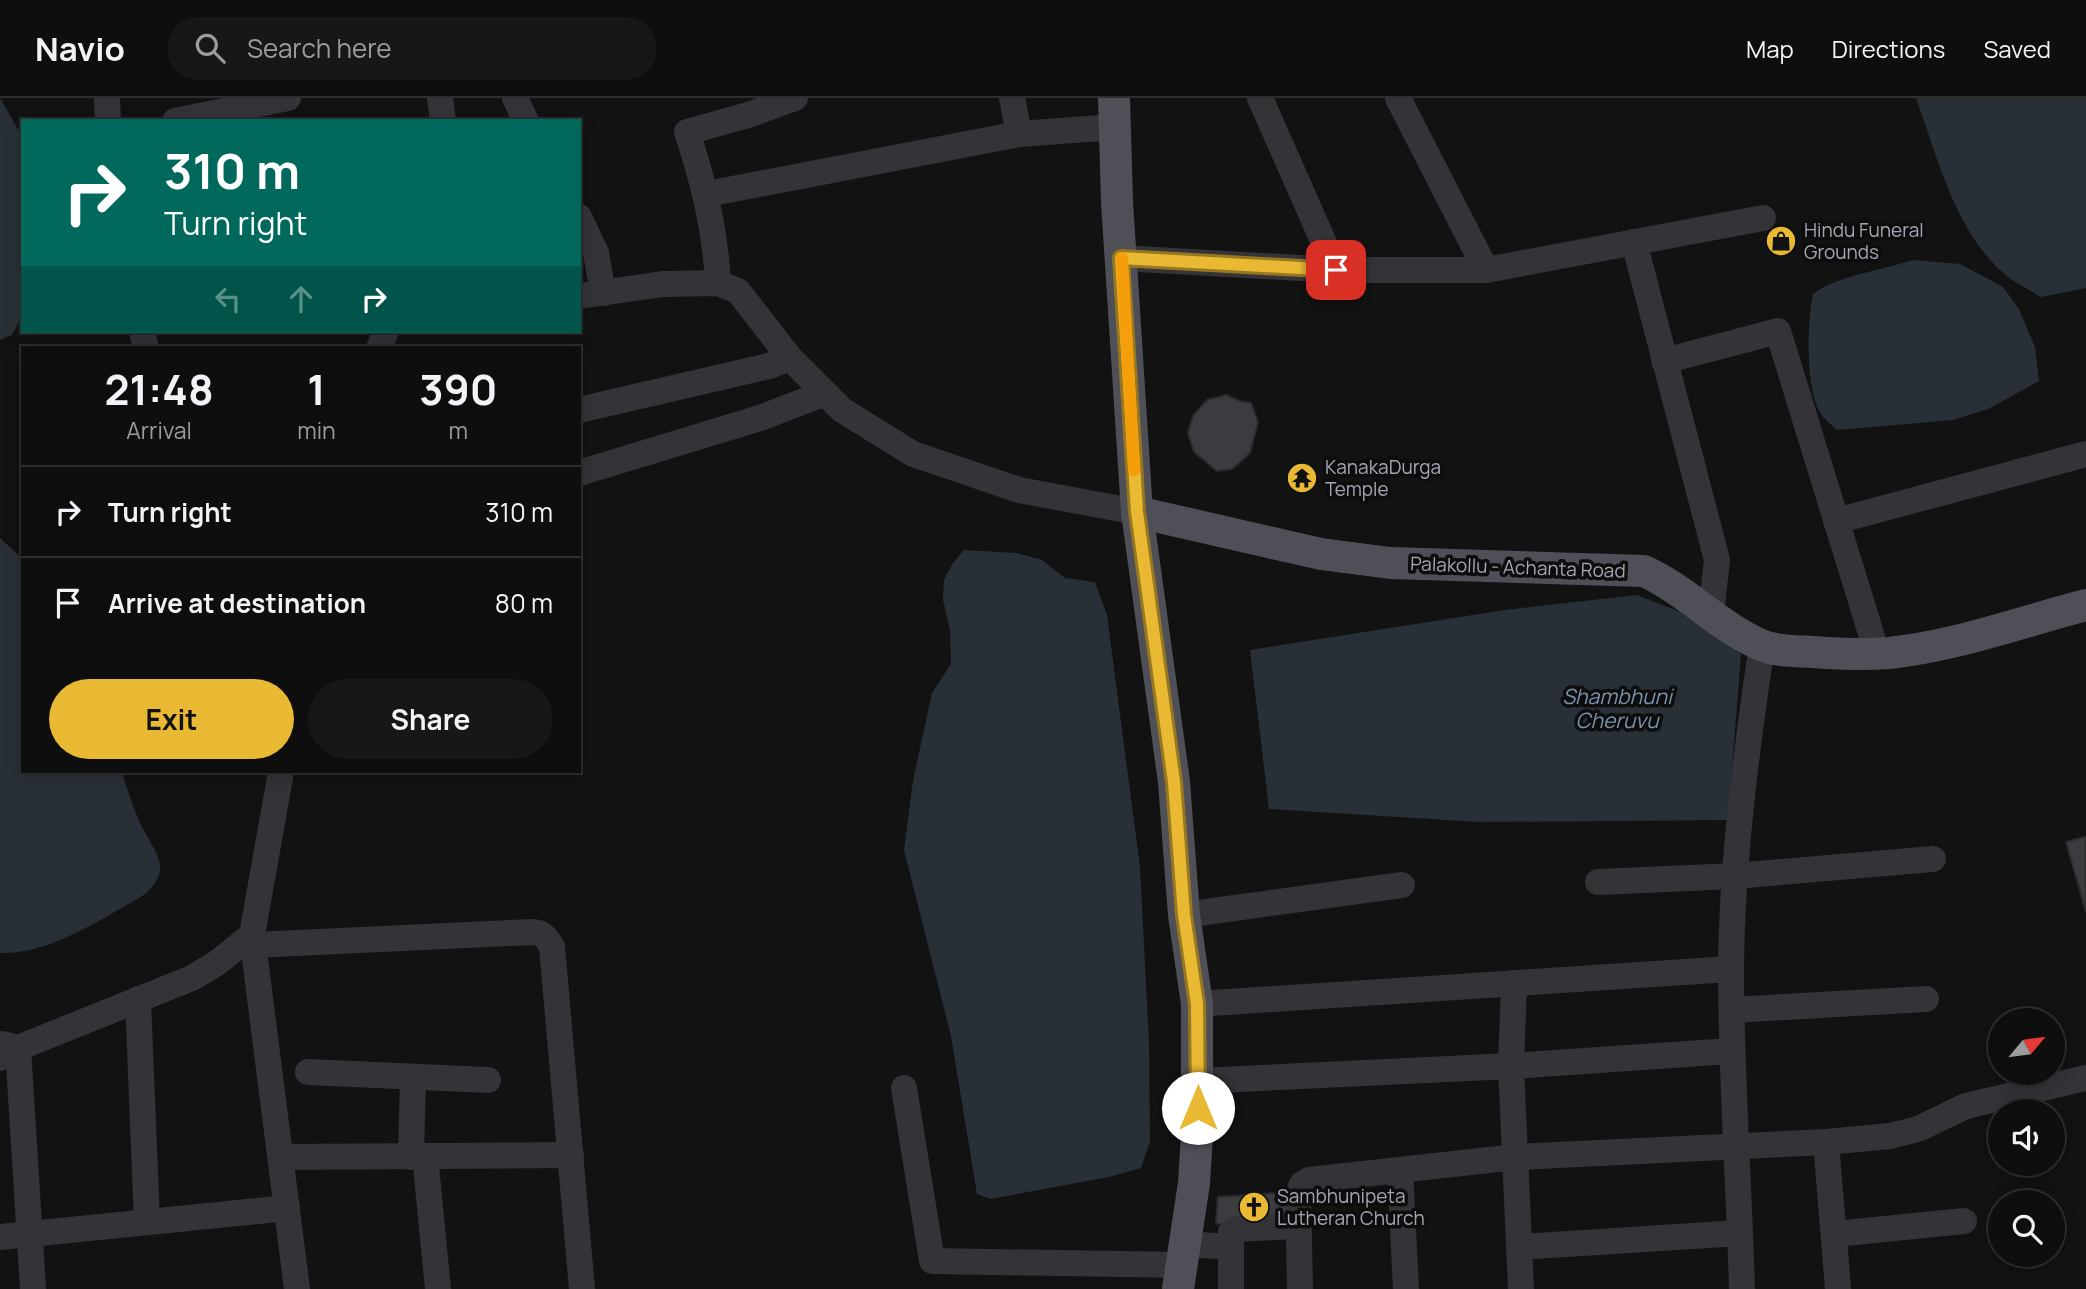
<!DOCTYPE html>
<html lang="en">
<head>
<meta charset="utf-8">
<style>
  body { margin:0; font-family:Manrope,sans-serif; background:#171717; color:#f1f3f6; height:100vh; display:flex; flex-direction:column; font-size:26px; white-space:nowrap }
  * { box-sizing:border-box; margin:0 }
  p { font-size:23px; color:#9b9c9e }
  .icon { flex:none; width:38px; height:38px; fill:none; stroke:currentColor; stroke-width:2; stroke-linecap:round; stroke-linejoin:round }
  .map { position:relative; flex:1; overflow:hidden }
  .panel { position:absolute; left:21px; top:248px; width:560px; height:427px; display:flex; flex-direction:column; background:#0e0e0e; border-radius:0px; box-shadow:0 4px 18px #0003,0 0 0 2px #2e2e2e }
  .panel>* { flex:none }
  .hud { position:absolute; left:21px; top:21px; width:560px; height:214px; border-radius:0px; box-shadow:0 4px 18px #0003,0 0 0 2px #2e2e2e; background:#00695c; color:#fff; overflow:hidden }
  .needle { width:46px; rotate:61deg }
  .controls { position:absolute; left:1988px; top:910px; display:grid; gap:14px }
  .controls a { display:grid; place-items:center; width:77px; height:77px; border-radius:50%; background:#0e0e0e; box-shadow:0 4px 18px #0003,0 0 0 2px #2e2e2e; font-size:35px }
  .pin { position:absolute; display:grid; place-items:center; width:60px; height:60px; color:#fff; margin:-30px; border-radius:14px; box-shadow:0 4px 10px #0006 }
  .me { position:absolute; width:77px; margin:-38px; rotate:0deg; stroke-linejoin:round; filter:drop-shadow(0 0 5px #0008) }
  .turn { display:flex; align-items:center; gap:24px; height:147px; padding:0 28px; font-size:32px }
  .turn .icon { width:91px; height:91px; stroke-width:2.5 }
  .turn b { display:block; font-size:49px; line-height:60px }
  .lanes { display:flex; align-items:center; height:66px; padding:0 28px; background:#0003; justify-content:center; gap:35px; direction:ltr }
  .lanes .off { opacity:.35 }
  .eta { display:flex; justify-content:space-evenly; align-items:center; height:119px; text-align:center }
  .eta b { font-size:42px; font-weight:700; line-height:49px }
  .button { display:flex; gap:14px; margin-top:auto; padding:14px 28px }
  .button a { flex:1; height:80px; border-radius:42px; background:#e9b933; color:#111; font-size:28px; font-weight:700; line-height:80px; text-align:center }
  .button a+a { background:#171717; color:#f1f3f6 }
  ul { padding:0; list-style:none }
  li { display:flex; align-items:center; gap:21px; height:91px; padding:0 28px; border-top:2px solid #2e2e2e }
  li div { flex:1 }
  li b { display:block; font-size:26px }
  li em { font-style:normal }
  header { display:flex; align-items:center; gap:42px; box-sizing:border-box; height:98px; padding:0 35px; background:#0e0e0e; border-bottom:2px solid #2e2e2e }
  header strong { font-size:33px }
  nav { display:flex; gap:38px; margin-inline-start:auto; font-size:24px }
  .search { width:490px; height:63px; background:#171717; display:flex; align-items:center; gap:18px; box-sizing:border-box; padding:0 24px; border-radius:38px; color:#9b9c9e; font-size:26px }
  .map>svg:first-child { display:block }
</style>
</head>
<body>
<header>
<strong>Navio</strong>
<div class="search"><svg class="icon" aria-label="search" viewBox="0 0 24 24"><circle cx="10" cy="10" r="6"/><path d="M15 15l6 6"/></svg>Search here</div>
<nav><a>Map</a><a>Directions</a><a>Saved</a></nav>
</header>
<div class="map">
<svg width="2086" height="1191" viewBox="0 0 2086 1191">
  <rect width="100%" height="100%" fill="#121213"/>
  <g fill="#292f36">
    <path d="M0 0 23 40V216L12 237 0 242Z"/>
    <path d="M1916 0H2086V190L2041 199C2028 191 2011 183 2000 172 1954 129 1937 58 1916 0Z"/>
    <path d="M1913 162 1960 166 2003 189 2019 211 2035 249 2039 283 1988 311 1953 322 1837 332C1832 327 1825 322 1821 316 1805 291 1807 225 1813 196 1836 178 1883 172 1913 162Z"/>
    <path d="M0 440 23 461V674H122C127 691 133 709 140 725 155 756 176 772 141 799 97 823 51 856 0 855Z"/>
    <path d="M964 452 1016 455 1042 462 1065 480 1095 484 1107 517 1140 769 1149 945 1150 1043 1141 1070 1109 1079 991 1101 977 1096 951 938 904 752 913 683 932 595 951 566 950 532 943 502 944 482 953 465Z"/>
    <path d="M1637 497 1680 514 1741 556 1728 722 1479 724 1269 711 1250 552 1505 512Z"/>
  </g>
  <g fill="#3c3c40" stroke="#2c2c2f" stroke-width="2">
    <path d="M1226 297 1240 303 1251 305 1258 324 1250 355 1232 371 1217 373 1194 354 1188 335 1193 318 1207 302Z"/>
    <path d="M2084 739H2086V814L2066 744Z"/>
    <path d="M1292 1094 1291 1119 1216 1126 1218 1099Z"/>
  </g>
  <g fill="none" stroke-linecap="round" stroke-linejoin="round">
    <g stroke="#333338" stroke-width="26">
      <path d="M107 0 108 23"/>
      <path d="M440 0 443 23"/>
      <path d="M515 0 526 23"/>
      <path d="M1012 0 1019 36"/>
      <path d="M1260 0 1336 172"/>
      <path d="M1398 0 1486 172"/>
      <path d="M175 23 288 0"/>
      <path d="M707 96 1019 36 1115 29"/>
      <path d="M579 119 596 155 603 195"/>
      <path d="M1634 144 1717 462 1711 515"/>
      <path d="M1121 160 1336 172H1486L1763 120"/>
      <path d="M718 185C715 130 704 86 687 34L748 17 795 0"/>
      <path d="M579 198 663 186 718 185 738 193 790 260 842 312 913 356 1019 392 1137 414"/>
      <path d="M142 233 146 250"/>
      <path d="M379 250 386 233"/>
      <path d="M1664 263 1778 233 1877 555"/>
      <path d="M579 312 769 268 790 260"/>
      <path d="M579 375 760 320 825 295"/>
      <path d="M1836 423 2086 356"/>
      <path d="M1598 784 1735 778 1933 761"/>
      <path d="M1184 817 1402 787"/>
      <path d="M252 837 297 1191"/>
      <path d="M253 847 532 834C543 834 546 840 552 849L582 1191"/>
      <path d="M1514 885 1511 968 1521 1191"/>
      <path d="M138 901 147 1124"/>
      <path d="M1197 906 1731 871"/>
      <path d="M1732 912 1926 901"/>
      <path d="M3 946 18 950 33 1191"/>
      <path d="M0 960 18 950 192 880 217 865 252 837 281 674"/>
      <path d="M308 974 488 982"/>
      <path d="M1198 983 1511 968 1731 953"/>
      <path d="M904 990 932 1163 1181 1167"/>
      <path d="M1826 1044 1838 1191"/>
      <path d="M425 1058 438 1191"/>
      <path d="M281 1059 571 1057"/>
      <path d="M411 1059 413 980"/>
      <path d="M1400 1072 1406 1191"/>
      <path d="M1835 1136 1964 1123"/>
      <path d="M0 1139 287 1110"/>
      <path d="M1185 1146 1231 1149V1191"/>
      <path d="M1231 1149V1134L1236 1131 1298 1128"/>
      <path d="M1520 1149 1740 1135"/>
      <path d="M1300 1191 1298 1096 1302 1086 1309 1082 1516 1059 1826 1044 1890 1038 1918 1031 1966 1008 2086 980"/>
      <path d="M1742 1191C1739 1084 1731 978 1731 871 1732 762 1746 655 1762 547"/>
    </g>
    <g stroke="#4f5057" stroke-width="32">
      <path d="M1114 0 1117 104 1137 414 1174 684 1184 817 1197 906V1037L1194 1085 1178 1191"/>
      <path d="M1137 414 1321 456 1390 465 1644 473C1686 492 1719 529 1761 547 1777 554 1797 553 1814 554 1839 556 1864 557 1889 555 1956 548 2021 524 2086 507"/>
    </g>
  </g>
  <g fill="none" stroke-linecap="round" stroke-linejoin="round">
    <g stroke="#977821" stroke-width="18">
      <path id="route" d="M1198 1010 1197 906 1184 817 1174 684 1137 414 1121 160 1336 172"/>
    </g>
    <use href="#route" stroke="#e9b933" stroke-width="12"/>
    <path stroke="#f59e0b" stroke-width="12" d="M1122 160 1134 372"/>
  </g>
  <defs>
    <g id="shop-disc" transform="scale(1.575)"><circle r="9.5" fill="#e9b933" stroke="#0d0d0e"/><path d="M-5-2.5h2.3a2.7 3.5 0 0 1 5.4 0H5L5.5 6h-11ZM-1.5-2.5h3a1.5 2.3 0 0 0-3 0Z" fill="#111"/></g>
    <g id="temple-disc" transform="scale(1.575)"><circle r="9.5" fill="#e9b933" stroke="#0d0d0e"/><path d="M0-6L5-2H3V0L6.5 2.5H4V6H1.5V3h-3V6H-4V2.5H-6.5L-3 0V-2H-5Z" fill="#111"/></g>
    <g id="church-disc" transform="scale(1.575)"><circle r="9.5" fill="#e9b933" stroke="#0d0d0e"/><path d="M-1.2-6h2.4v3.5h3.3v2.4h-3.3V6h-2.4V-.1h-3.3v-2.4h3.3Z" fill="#111"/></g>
  </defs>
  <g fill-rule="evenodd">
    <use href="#shop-disc" x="1781" y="143"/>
    <use href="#temple-disc" x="1302" y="380"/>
    <use href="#church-disc" x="1254" y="1109"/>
  </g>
  <g text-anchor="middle" stroke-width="7" stroke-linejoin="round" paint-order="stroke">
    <g font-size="19" fill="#a4a7b3" stroke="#0d0d0e" text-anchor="start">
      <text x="1804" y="139">Hindu Funeral<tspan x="1804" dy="22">Grounds</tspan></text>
      <text x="1325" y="376">KanakaDurga<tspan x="1325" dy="22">Temple</tspan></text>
      <text x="1277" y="1105">Sambhunipeta<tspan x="1277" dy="22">Lutheran Church</tspan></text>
    </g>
    <g font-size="19" fill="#a4a7b3" stroke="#0d0d0e">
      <text transform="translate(1518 469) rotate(2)" y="7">Palakollu - Achanta Road</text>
    </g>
    <g font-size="21" font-style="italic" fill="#7b92ad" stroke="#0d0d0e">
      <text x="1617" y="606">Shambhuni<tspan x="1617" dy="24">Cheruvu</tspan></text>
    </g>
  </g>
</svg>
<div class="controls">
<a><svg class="needle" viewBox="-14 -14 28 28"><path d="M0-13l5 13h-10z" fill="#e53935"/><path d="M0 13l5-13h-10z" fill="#9b9c9e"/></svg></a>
<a><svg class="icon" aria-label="sound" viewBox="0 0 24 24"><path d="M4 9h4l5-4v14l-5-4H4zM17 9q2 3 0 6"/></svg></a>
<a><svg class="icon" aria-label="search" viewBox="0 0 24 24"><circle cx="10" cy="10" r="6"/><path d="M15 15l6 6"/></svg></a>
</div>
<div class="pin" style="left:1336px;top:172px;background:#d93025"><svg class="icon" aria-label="arrive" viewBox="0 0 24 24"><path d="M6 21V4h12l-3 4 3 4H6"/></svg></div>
<svg class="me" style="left:1198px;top:1010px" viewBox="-20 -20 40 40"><circle r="19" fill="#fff"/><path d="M0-13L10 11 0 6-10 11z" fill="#e9b933"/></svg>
<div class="hud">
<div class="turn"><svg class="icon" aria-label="right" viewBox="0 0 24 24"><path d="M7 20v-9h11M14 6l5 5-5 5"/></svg><div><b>310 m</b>Turn right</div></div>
<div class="lanes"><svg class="icon off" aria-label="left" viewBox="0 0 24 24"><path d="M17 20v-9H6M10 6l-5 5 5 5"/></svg><svg class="icon off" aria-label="ahead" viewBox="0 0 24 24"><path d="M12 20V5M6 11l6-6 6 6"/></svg><svg class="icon" aria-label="right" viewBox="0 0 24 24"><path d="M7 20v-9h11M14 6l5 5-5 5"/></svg></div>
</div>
<section class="panel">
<div class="eta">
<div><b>21:48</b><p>Arrival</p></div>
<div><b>1</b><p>min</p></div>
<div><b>390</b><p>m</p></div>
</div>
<ul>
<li><svg class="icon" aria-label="right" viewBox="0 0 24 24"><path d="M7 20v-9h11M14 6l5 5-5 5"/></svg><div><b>Turn right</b></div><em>310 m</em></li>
<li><svg class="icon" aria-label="arrive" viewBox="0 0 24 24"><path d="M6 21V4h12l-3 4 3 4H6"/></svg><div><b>Arrive at destination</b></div><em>80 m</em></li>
</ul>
<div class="button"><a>Exit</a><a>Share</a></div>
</section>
</div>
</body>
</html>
